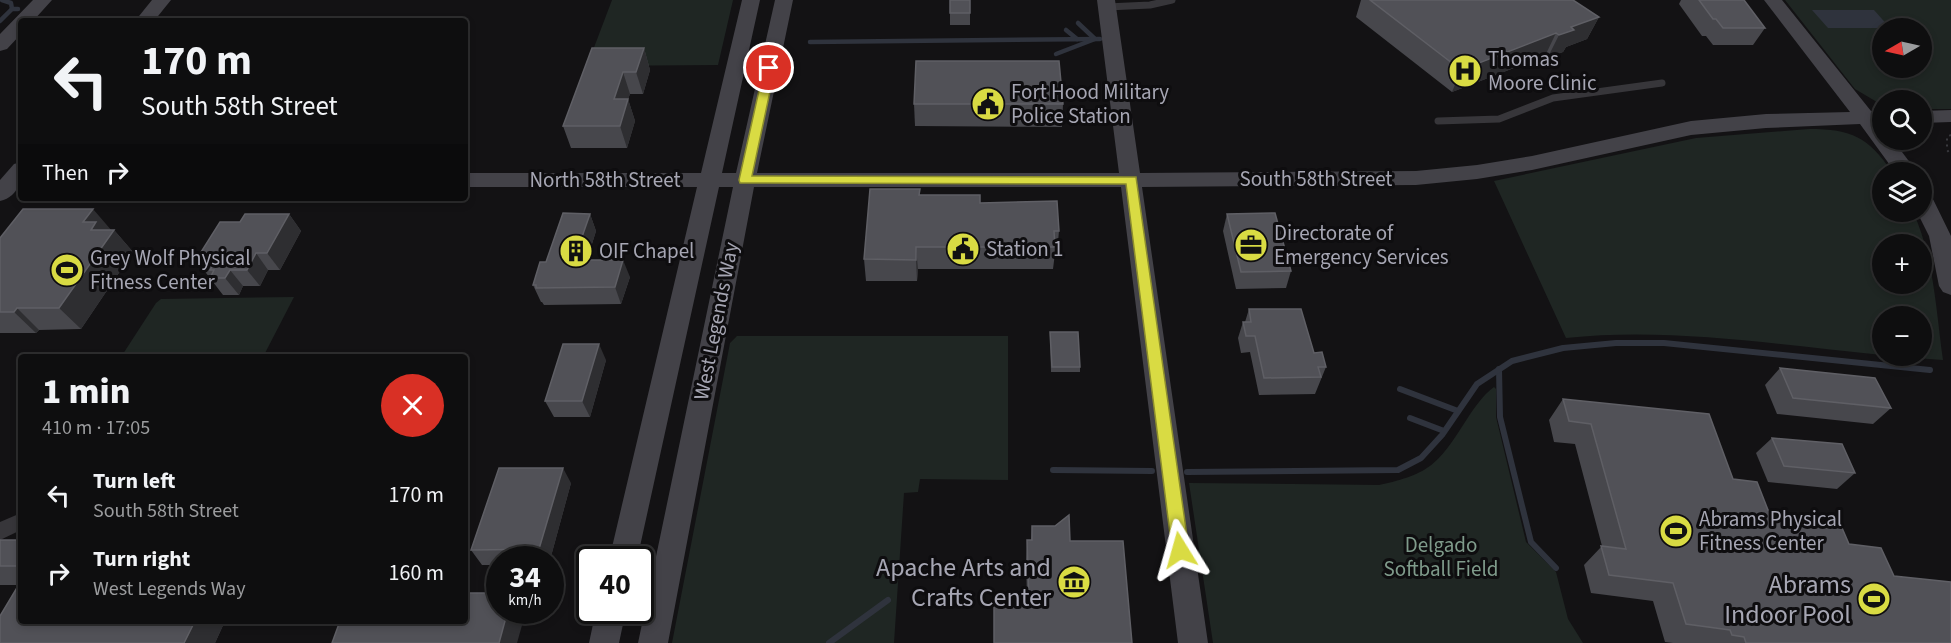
<!DOCTYPE html>
<html lang="en">
<head>
<meta charset="utf-8">
<style>
  body { margin:0; font-family:"Source Sans 3",sans-serif; background:#171718; color:#f1f3f6; height:100vh; display:flex; flex-direction:column; font-size:22px; white-space:nowrap }
  * { box-sizing:border-box; margin:0 }
  p { font-size:20px; color:#9b9c9e }
  .icon { flex:none; width:33px; height:33px; fill:none; stroke:currentColor; stroke-width:2; stroke-linecap:round; stroke-linejoin:round }
  .map { position:relative; flex:1; overflow:hidden }
  .side { position:absolute; left:18px; top:354px; width:450px; height:270px; display:flex; flex-direction:column; background:#0e0e0f; border-radius:6px; box-shadow:0 3px 9px #0003,0 0 0 2px #2e2e2f }
  .side>* { flex:none }
  .top-card { position:absolute; left:18px; top:18px; width:450px; height:183px; border-radius:6px; box-shadow:0 3px 9px #0003,0 0 0 2px #2e2e2f; background:#0e0e0f; color:#f1f3f6; overflow:hidden }
  .needle { width:39px; rotate:261deg }
  .fabs { position:absolute; left:1872px; top:18px; display:grid; gap:12px }
  .fabs a { display:grid; place-items:center; width:60px; height:60px; border-radius:50%; background:#0e0e0f; box-shadow:0 3px 9px #0003,0 0 0 2px #2e2e2f; font-size:30px }
  .speed { position:absolute; left:486px; top:546px; display:flex; gap:12px; font-size:30px; font-weight:700; text-align:center }
  .speed>* { display:grid; place-content:center; width:78px; height:78px; border-radius:50%; background:#0e0e0f; box-shadow:0 3px 9px #0003,0 0 0 2px #2e2e2f; line-height:1 }
  .speed small { font-size:15px; font-weight:400 }
  .speed .limit { border:3px solid #111; border-radius:9px; background:#fff; color:#111 }
  .pin { position:absolute; display:grid; place-items:center; width:51px; height:51px; color:#fff; margin:-26px; border:3px solid #fff; border-radius:50%; box-shadow:0 2px 6px #0007 }
  .me { position:absolute; width:66px; margin:-33px; rotate:352deg; stroke-linejoin:round; filter:drop-shadow(0 0 4px #0008) }
  .turn { display:flex; align-items:center; gap:21px; height:126px; padding:0 24px; font-size:27px }
  .turn .icon { width:78px; height:78px; stroke-width:2.5 }
  .turn b { display:block; font-size:42px; line-height:51px }
  .then { display:flex; align-items:center; height:57px; padding:0 24px; background:#0003; gap:12px; font-size:22px }
  .round { display:grid; place-items:center; flex:none; width:63px; height:63px; border-radius:32px; background:#171718 }
  .overview { display:flex; align-items:center; justify-content:space-between; height:102px; padding:0 24px }
  h1 { font-size:36px; font-weight:800; line-height:45px }
  ul { padding:0; list-style:none }
  li { display:flex; align-items:center; gap:18px; height:78px; padding:0 24px }
  li div { flex:1 }
  li b { display:block; font-size:22px }
  li em { font-style:normal }
  .map>svg:first-child { display:block }
</style>
</head>
<body>
<div class="map">
<svg width="1951" height="643" viewBox="0 0 1951 643">
  <rect width="100%" height="100%" fill="#131214"/>
  <g fill="#1f2623" fill-rule="evenodd">
    <path d="M612 0H733L718 65 587 66Z"/>
    <path d="M1785 0H1951V109H1922V100H1882V105L1855 89ZM1882 28H1922V68H1882Z"/>
    <path d="M1809 129C1852 129 1868 137 1892 172H1882V212H1913C1934 257 1936 311 1943 360L1888 356H1922V316H1882V355C1778 345 1671 327 1566 338L1494 181 1696 138ZM1882 244H1922V284H1882Z"/>
    <path d="M294 297 263 357H121L156 303 161 299Z"/>
    <path d="M737 336H1008V480L920 479 918 492 904 493 894 643H672L730 343Z"/>
    <path d="M1494 387 1496 389V417L1526 542 1556 572 1568 619 1583 643H1213L1189 483 1379 485C1431 474 1439 463 1467 419 1474 408 1483 395 1494 387Z"/>
  </g>
  <path fill="#2f333d" d="M1812 10H1874L1890 28H1828Z"/>
  <g fill="none" stroke-linecap="round" stroke-linejoin="round">
    <g stroke="#2f333d" stroke-width="4.5">
      <path d="M2 0 11 3 12 9"/>
      <path d="M0 21 12 9H18"/>
      <path d="M1066 30 1077 39"/>
      <path d="M810 42 1100 39"/>
      <path d="M1056 54 1095 39 1078 23"/>
    </g>
    <g stroke="#2f333d" stroke-width="6">
      <path d="M1499 369 1500 417 1531 542 1556 568"/>
      <path d="M1400 389 1458 411"/>
      <path d="M1410 418 1444 431"/>
      <path d="M1053 470 1152 471"/>
      <path d="M1187 472 1398 470 1421 458 1442 435 1477 384 1512 361 1563 348 1616 343H1664L1930 370"/>
      <path d="M829 643 888 600"/>
    </g>
    <path stroke="#3a3a3f" stroke-width="2" stroke-dasharray="2 4" stroke-linecap="butt" d="M1951 135 1947 137V150L1951 155"/>
    <g stroke="#37363a" stroke-width="7">
      <path d="M1107 7 1150 5 1172 0"/>
      <path d="M1438 121 1499 119 1553 98 1662 83"/>
    </g>
    <path fill="#37363a" fill-rule="evenodd" d="M21 513V530L0 540V522Z"/>
    <g fill="#434248" fill-rule="evenodd">
      <path d="M33 0H52L33 21H21V34L7 49 0 51V34Z"/>
      <path d="M152 0H171L154 21H135Z"/>
      <path d="M742 0H760L722 173H736L775 0H793L757 173H1119L1097 0H1115L1140 173 1416 171 1477 165 1532 156 1691 121 1766 114 1850 112 1764 0H1782L1871 111H1882V140H1893L1917 172H1895L1860 124 1766 128 1691 135 1532 170 1477 179 1416 185 1142 187 1208 643H1178L1121 187H754L668 643H638L733 187H719L637 560H609L697 187H465V173H701Z"/>
      <path d="M1951 110V122L1922 123V111Z"/>
      <path d="M21 162C21 180 20 196 0 201V180L14 164Z"/>
      <path d="M1922 190 1930 193 1951 236V295L1943 292 1939 286 1929 236 1917 212H1922Z"/>
      <path d="M596 610H626L619 643H589Z"/>
    </g>
  </g>
  <g fill="#47474c">
    <path d="M970 0V25H950V13Z"/>
    <path d="M1361 0H1573L1599 17 1587 39 1566 47 1563 52 1548 57 1545 56 1452 92 1356 17Z"/>
    <path d="M1681 0H1744L1765 28 1753 45H1713L1706 36H1702L1679 4Z"/>
    <path d="M644 48 650 70 643 94H630L628 99 635 121 627 148H571L563 126Z"/>
    <path d="M914 104H1063L1062 127 915 126Z"/>
    <path d="M920 195 980 203 1059 231 1057 253H1055L1053 269H918L917 281H866L864 259Z"/>
    <path d="M289 214 301 231 280 270H268L260 286H243L239 295H223L196 260 240 222Z"/>
    <path d="M590 214 596 231 587 260 630 277 621 304 544 305 542 302H541L533 285 546 262Z"/>
    <path d="M1227 214 1291 271 1286 288 1236 289 1223 231Z"/>
    <path d="M114 230 133 252 81 329 39 330 36 333H0V238Z"/>
    <path d="M1249 309 1314 353 1326 367 1315 394 1259 395 1250 352 1241 353 1238 338 1243 322H1245Z"/>
    <path d="M1050 332 1080 367V372H1051Z"/>
    <path d="M606 360 590 417H554L545 401Z"/>
    <path d="M1780 368 1891 408 1873 424 1777 414 1765 385Z"/>
    <path d="M1563 399 1733 479 1768 510 1789 522 1849 544 1894 576 1951 643H1673L1665 642 1653 601 1591 593 1584 565 1602 546 1575 444 1554 442 1549 420Z"/>
    <path d="M1772 438 1855 473 1837 489 1768 482 1756 453Z"/>
    <path d="M571 483 550 560H500V565H482L471 550Z"/>
    <path d="M1032 526 1070 541 1132 643H994V600H1027L1026 559 1027 540H1031Z"/>
    <path d="M0 540H21V621H225L215 643H0L19 585H0Z"/>
  </g>
  <g fill="#2e2e31">
    <path d="M1599 17 1587 39 1566 47 1563 52 1548 57 1559 35 1571 27Z"/>
    <path d="M1556 33 1545 56 1452 92 1461 70Z"/>
    <path d="M644 48 650 70 643 94 636 72Z"/>
    <path d="M623 72 630 94 628 99 635 121 627 148 620 126 614 99Z"/>
    <path d="M93 209 112 231 114 230 133 252 81 329 59 308 83 222Z"/>
    <path d="M289 214 301 231 280 270 267 253Z"/>
    <path d="M590 214 596 231 585 266V277L576 254Z"/>
    <path d="M916 247 918 269 917 281 916 260Z"/>
    <path d="M256 253 268 270 260 286 247 270Z"/>
    <path d="M623 260 630 277 621 304 615 287Z"/>
    <path d="M230 270 243 286 239 295 225 278Z"/>
    <path d="M17 308 39 330 36 333 14 312Z"/>
    <path d="M599 344 606 360 590 417 582 401Z"/>
    <path d="M563 468 571 483 550 560H546L539 549Z"/>
    <path d="M508 610 526 611 517 643H499Z"/>
    <path d="M195 621H225L215 643H184Z"/>
  </g>
  <g fill="#515157" stroke="#5f5f65" stroke-width="1.5">
    <rect x="950" y="0" width="20" height="13"/>
    <path d="M1370 0H1573L1599 17 1571 27 1574 30 1559 35 1556 33 1461 70Z"/>
    <path d="M1699 0H1744L1765 28H1723L1716 19H1713Z"/>
    <path d="M592 48H644L636 72H623L614 99H628L620 126H563Z"/>
    <path d="M916 61H1059L1063 104H914Z"/>
    <path d="M870 189H920L919 195H980V203L1057 201 1059 231H1054L1055 247H916V260L864 259Z"/>
    <path d="M23 209H93L83 222H96L91 230H114L59 308H17L14 312H0V238Z"/>
    <path d="M563 213 590 214 576 254H580L578 260H623L615 287 536 288V285H533L540 262H546Z"/>
    <path d="M1275 213 1291 271 1241 272 1227 214Z"/>
    <path d="M245 214H289L267 253H256L247 270H230L225 278H210L214 270H210L216 260H196L220 222H240Z"/>
    <path d="M1249 309H1301L1314 353 1322 352 1326 367H1318L1321 377 1264 378 1255 336H1246L1243 322H1251Z"/>
    <path d="M1050 332H1078L1080 367H1052Z"/>
    <path d="M563 344H599L582 401H545Z"/>
    <path d="M1780 368 1875 378 1891 408 1793 398Z"/>
    <path d="M1563 399 1709 414 1733 479 1757 482 1768 510 1785 512 1789 522 1842 528 1849 544 1881 548 1894 576 1951 582V643H1746L1744 637 1732 635 1730 630 1686 624 1673 583 1609 575 1601 546 1626 549 1591 424 1569 421Z"/>
    <path d="M1772 438 1842 444 1855 473 1784 466Z"/>
    <path d="M499 468H563L539 549 471 550Z"/>
    <path d="M1069 515 1070 541H1123L1132 643H994V600H1029L1027 540H1032V526H1055Z"/>
    <rect x="0" y="540" width="21" height="26"/>
    <path d="M21 581V621H195L184 643H0V616Z"/>
    <path d="M465 593H500V610H508L499 643H332L340 621H465Z"/>
  </g>
  <path fill="#d9db43" stroke="#8d8e2c" stroke-width="1.5" d="M769 64 775 68 752 176 1136 177 1189 550 1186 555 1180 557 1175 555 1172 550 1126 184 740 183 739 180 764 68Z"/>
  <defs>
    <g id="hospital-disc" transform="scale(1.725)"><circle r="9.5" fill="#d9db43" stroke="#0e0d0f"/><path d="M-5-5h3v3.5h4V-5h3V5h-3V1.5h-4V5h-3Z" fill="#111"/></g>
    <g id="civic-disc" transform="scale(1.725)"><circle r="9.5" fill="#d9db43" stroke="#0e0d0f"/><path d="M-.6-6.5H3V-4.5H.6V-3L4-1V1h2V6H-6V1h2V-1L-.6-3ZM-1.2 2.5V6h2.4V2.5Z" fill="#111"/></g>
    <g id="office-disc" transform="scale(1.725)"><circle r="9.5" fill="#d9db43" stroke="#0e0d0f"/><path d="M-6-3h4V-5.5h4V-3h4V5H-6ZM-1-4.5V-3h2v-1.5ZM-6 0V1H6V0Z" fill="#111"/></g>
    <g id="building-disc" transform="scale(1.725)"><circle r="9.5" fill="#d9db43" stroke="#0e0d0f"/><path d="M-4-6H4V6H1V3H-1V6H-4ZM-2.5-4.3h1.7v1.8h-1.7ZM.8-4.3h1.7v1.8H.8ZM-2.5-1h1.7V.8h-1.7ZM.8-1h1.7V.8H.8Z" fill="#111"/></g>
    <g id="stadium-disc" transform="scale(1.725)"><circle r="9.5" fill="#d9db43" stroke="#0e0d0f"/><path d="M0-5a6.5 5 0 1 0 0 10a6.5 5 0 1 0 0-10ZM-3.5-1.8h7v3.6h-7Z" fill="#111"/></g>
    <g id="museum-disc" transform="scale(1.725)"><circle r="9.5" fill="#d9db43" stroke="#0e0d0f"/><path d="M0-6L6-3V-2H-6V-3ZM-5-1h2V3h-2ZM-1-1h2V3h-2ZM3-1h2V3H3ZM-6 4H6V6H-6Z" fill="#111"/></g>
  </defs>
  <g fill-rule="evenodd">
    <use href="#hospital-disc" x="1465" y="71"/>
    <use href="#civic-disc" x="988" y="104"/>
    <use href="#office-disc" x="1251" y="245"/>
    <use href="#civic-disc" x="963" y="249"/>
    <use href="#building-disc" x="576" y="251"/>
    <use href="#stadium-disc" x="67" y="270"/>
    <use href="#stadium-disc" x="1676" y="531"/>
    <use href="#museum-disc" x="1074" y="582"/>
    <use href="#stadium-disc" x="1874" y="599"/>
  </g>
  <g text-anchor="middle" stroke-width="6" stroke-linejoin="round" paint-order="stroke">
    <g font-size="21" fill="#a6a6b3" stroke="#0e0d0f" text-anchor="start">
      <text x="1488" y="66">Thomas<tspan x="1488" dy="24">Moore Clinic</tspan></text>
      <text x="1011" y="99">Fort Hood Military<tspan x="1011" dy="24">Police Station</tspan></text>
      <text x="1274" y="240">Directorate of<tspan x="1274" dy="24">Emergency Services</tspan></text>
      <text x="986" y="256">Station 1</text>
      <text x="599" y="258">OIF Chapel</text>
      <text x="90" y="265">Grey Wolf Physical<tspan x="90" dy="24">Fitness Center</tspan></text>
      <text x="1699" y="526">Abrams Physical<tspan x="1699" dy="24">Fitness Center</tspan></text>
    </g>
    <g font-size="21" fill="#a6a6b3" stroke="#0e0d0f">
      <text x="1316" y="186">South 58th Street</text>
      <text x="605" y="187">North 58th Street</text>
      <text transform="translate(716 321) rotate(-79)" y="7">West Legends Way</text>
    </g>
    <g font-size="21" fill="#7f9b8b" stroke="#0e0d0f">
      <text x="1441" y="552">Delgado<tspan x="1441" dy="24">Softball Field</tspan></text>
    </g>
    <g font-size="26" fill="#a6a6b3" stroke="#0e0d0f" text-anchor="end">
      <text x="1051" y="576">Apache Arts and<tspan x="1051" dy="30">Crafts Center</tspan></text>
      <text x="1851" y="593">Abrams<tspan x="1851" dy="30">Indoor Pool</tspan></text>
    </g>
  </g>
</svg>
<div class="fabs">
<a><svg class="needle" viewBox="-14 -14 28 28"><path d="M0-13l5 13h-10z" fill="#e53935"/><path d="M0 13l5-13h-10z" fill="#9b9c9e"/></svg></a>
<a><svg class="icon" aria-label="search" viewBox="0 0 24 24"><circle cx="10" cy="10" r="6"/><path d="M15 15l6 6"/></svg></a>
<a><svg class="icon" aria-label="layers" viewBox="0 0 24 24"><path d="M12 4l9 5-9 5-9-5zM3 14l9 5 9-5"/></svg></a>
<a>+</a>
<a>−</a>
</div>
<div class="speed"><div>34<small>km/h</small></div><div class="limit">40</div></div>
<div class="pin" style="left:769px;top:68px;background:#d93025"><svg class="icon" aria-label="arrive" viewBox="0 0 24 24"><path d="M6 21V4h12l-3 4 3 4H6"/></svg></div>
<svg class="me" style="left:1180px;top:550px" viewBox="-20 -20 40 40"><path d="M0-17L14 15 0 8-14 15z" fill="#d9db43" stroke="#fff" stroke-width="4"/></svg>
<div class="top-card">
<div class="turn"><svg class="icon" aria-label="left" viewBox="0 0 24 24"><path d="M17 20v-9H6M10 6l-5 5 5 5"/></svg><div><b>170 m</b>South 58th Street</div></div>
<div class="then">Then<svg class="icon" aria-label="right" viewBox="0 0 24 24"><path d="M7 20v-9h11M14 6l5 5-5 5"/></svg></div>
</div>
<section class="side">
<div class="overview"><div><h1>1 min</h1><p>410 m · 17:05</p></div><a class="round" style="background:#d93025;color:#fff"><svg class="icon" aria-label="close" viewBox="0 0 24 24"><path d="M6 6l12 12M18 6L6 18"/></svg></a></div>
<ul>
<li><svg class="icon" aria-label="left" viewBox="0 0 24 24"><path d="M17 20v-9H6M10 6l-5 5 5 5"/></svg><div><b>Turn left</b><p>South 58th Street</p></div><em>170 m</em></li>
<li><svg class="icon" aria-label="right" viewBox="0 0 24 24"><path d="M7 20v-9h11M14 6l5 5-5 5"/></svg><div><b>Turn right</b><p>West Legends Way</p></div><em>160 m</em></li>
</ul>
</section>
</div>
</body>
</html>
